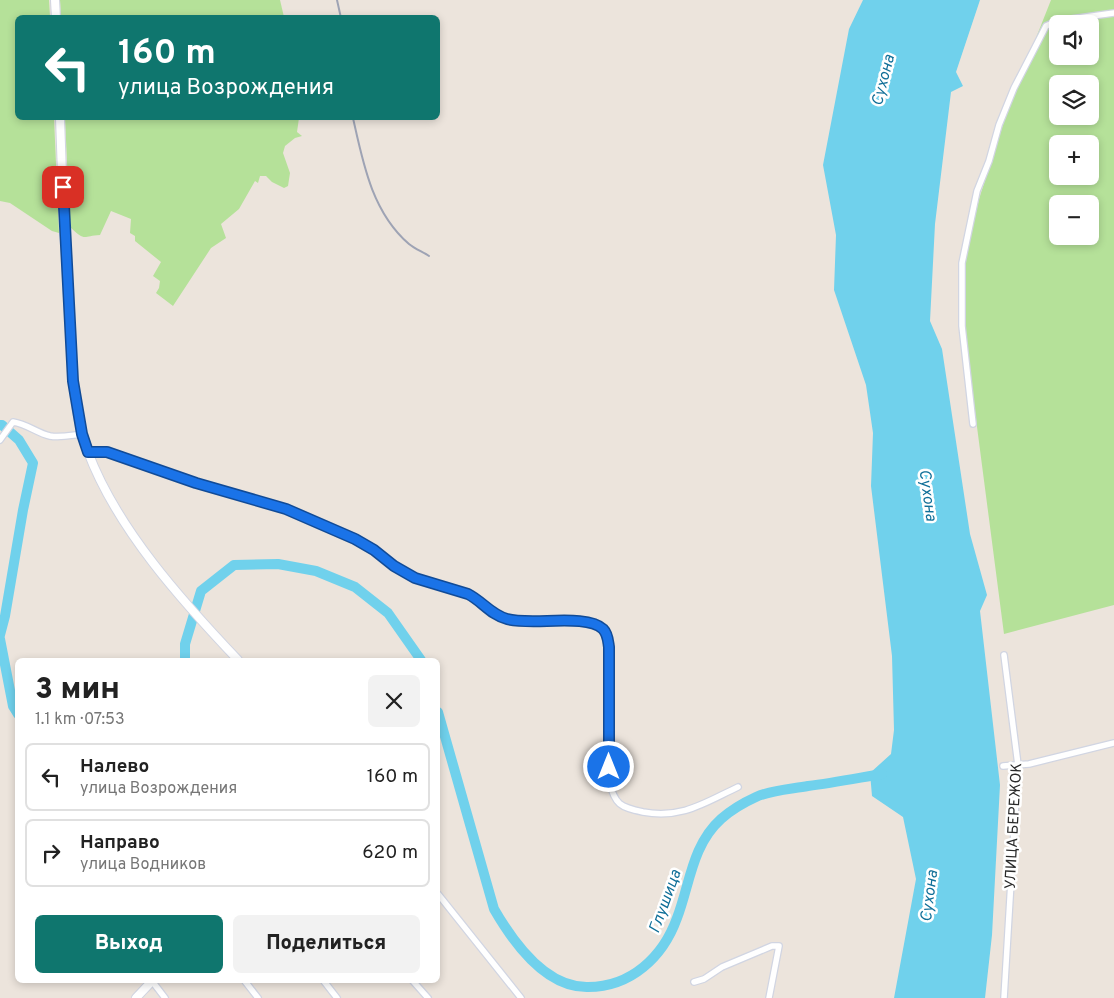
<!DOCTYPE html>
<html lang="ru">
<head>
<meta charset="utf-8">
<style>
  body { margin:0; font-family:Overpass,sans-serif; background:#f2f2f2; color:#222; height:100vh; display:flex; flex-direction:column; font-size:19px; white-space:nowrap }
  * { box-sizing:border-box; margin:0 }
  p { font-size:16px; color:#767676 }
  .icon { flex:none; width:28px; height:28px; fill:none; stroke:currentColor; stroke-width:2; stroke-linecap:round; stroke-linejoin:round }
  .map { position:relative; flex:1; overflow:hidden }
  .panel { position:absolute; left:15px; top:658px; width:425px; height:325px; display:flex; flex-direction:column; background:#fff; border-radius:8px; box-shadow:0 2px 8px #0003 }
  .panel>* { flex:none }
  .hud { position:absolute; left:15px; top:15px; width:425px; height:105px; border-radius:8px; box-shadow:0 2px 8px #0003; background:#0f766e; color:#fff; overflow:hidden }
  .buttons { position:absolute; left:1049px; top:15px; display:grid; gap:10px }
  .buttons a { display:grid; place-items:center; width:50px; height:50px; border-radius:8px; background:#fff; box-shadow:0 2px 8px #0003; font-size:25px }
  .pin { position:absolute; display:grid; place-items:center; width:42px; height:42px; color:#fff; margin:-21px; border-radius:10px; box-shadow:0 2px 8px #0006 }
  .me { position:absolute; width:55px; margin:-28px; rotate:0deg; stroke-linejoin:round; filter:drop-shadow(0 0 4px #0008) }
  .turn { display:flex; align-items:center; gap:18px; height:105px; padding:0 20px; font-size:22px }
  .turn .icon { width:65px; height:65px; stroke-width:2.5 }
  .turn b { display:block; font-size:35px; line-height:42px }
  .round { display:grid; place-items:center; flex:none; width:52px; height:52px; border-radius:8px; background:#f2f2f2 }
  .headline { display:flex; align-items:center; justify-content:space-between; height:85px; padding:0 20px }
  h1 { font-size:30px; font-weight:800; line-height:38px }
  .action { display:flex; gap:10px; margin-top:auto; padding:10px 20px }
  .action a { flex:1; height:58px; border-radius:8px; background:#0f766e; color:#fff; font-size:20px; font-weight:800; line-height:58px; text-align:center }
  .action a+a { background:#f2f2f2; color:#222 }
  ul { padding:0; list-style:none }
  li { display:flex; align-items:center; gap:15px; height:68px; margin:0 10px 8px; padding:0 10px; border:2px solid #e0e0e0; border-radius:8px }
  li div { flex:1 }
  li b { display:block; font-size:19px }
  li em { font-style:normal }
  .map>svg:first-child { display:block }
</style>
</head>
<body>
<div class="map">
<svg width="1114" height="998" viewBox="0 0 1114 998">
  <rect width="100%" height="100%" fill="#ece4dc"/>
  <g fill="#b5e199" fill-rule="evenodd">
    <path d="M0 0H49L50 17 18 18V118H54L59 233 52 231 10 203 0 201Z"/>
    <path d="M60 0H280L284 17H61Z"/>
    <path d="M1051 0H1114V605L1004 634 964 327 963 270 979 199 1009 106ZM1058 24H1090V56H1058ZM1058 84H1090V116H1058ZM1058 144H1090V176H1058ZM1058 204H1090V236H1058Z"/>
    <path d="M65 118H299L297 132 302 136 295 138 285 146 283 153 290 173 288 186 284 188 272 182 266 176H260L258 183 255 181 239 209 221 224 226 238 211 248 173 306 156 293 159 288 160 281 153 276 161 262 135 241V236L130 233 131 219 111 211 100 235C82 236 86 242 70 227Z"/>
  </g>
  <path fill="#70d1ec" d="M863 0H980L956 72 963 86 951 92 935 224 930 321 942 349 970 534 987 595 980 611 1000 785 992 935 985 998H894L916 879 903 817 872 796 870 773 891 754 894 730 892 656 871 486 873 433 866 385 834 290 836 235 823 165 849 29Z"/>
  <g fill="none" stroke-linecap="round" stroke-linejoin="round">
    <g stroke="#70d1ec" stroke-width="10">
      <path d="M0 425H2L19 440 33 463 23 510 5 616 0 635"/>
      <path d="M0 639 13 706 18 714"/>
      <path d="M185 660V644L201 591 234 565 278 564 316 571 355 587 388 613 421 660"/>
      <path d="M438 712 494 909C513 942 546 988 588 987 631 987 663 957 677 918 690 884 692 845 721 819 730 811 745 802 756 797 771 790 792 789 808 786 833 783 858 778 882 774"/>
    </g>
    <g stroke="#d1d5e2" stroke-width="8">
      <g id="street">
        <path d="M973 424 962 326V263L977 191 989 161 999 125 1014 88 1046 26 1057 21 1114 13"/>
        <path d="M0 440 13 422C27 424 37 433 50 436 61 438 72 435 82 434"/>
        <path d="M88 452H107L196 483 286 509 355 539 374 550 394 566 415 578 468 594C480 600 487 611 500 617 519 625 559 621 582 621 601 624 606 629 609 647V781C615 805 620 807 643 812 682 819 704 803 738 787"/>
        <path d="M1004 655 1018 765 1004 998"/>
        <path d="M1003 766 1029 764 1114 743"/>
        <path d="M438 894 521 998"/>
        <path d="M244 980 258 998"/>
        <path d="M323 980 337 998"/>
        <path d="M412 980 428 998"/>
        <path d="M152 981 165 998"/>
        <path d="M694 982 704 979 722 967 772 946H779L769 998"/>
      </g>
    </g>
    <g stroke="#d1d5e2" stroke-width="10">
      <g id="secondary">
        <path d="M55 0 56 18"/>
        <path d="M60 118C62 183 65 249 69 314 72 360 71 409 88 452 117 529 182 601 238 660"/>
        <path d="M136 998 153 980"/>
      </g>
    </g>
    <use href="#street" stroke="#fff" stroke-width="5.5"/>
    <use href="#secondary" stroke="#fff" stroke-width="8"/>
    <g stroke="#9ea3b4" stroke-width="2">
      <path d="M337 0 341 18"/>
      <path d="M353 118C363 163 372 212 409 244 415 249 423 252 429 256"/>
    </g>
  </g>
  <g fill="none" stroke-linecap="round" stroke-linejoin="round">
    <g stroke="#114b97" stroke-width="12">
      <path id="route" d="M63 187 73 381 82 434 88 452H107L196 483 286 509 355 539 374 550 394 566 415 578 468 594C482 601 491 615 507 619 531 626 586 613 603 629 608 634 608 641 609 647V767"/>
    </g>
    <use href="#route" stroke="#1a73e8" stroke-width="9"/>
  </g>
  <g text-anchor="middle" stroke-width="5" stroke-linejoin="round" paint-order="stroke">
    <g font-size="15" fill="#2a2a2a" stroke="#fff">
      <text transform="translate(1013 826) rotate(-87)" y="5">УЛИЦА БЕРЕЖОК</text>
    </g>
    <g font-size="16" font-style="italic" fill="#106f98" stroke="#fff">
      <text transform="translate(882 80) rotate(-76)" y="6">Сухона</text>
      <text transform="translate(929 495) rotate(82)" y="6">Сухона</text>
      <text transform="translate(928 896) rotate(-83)" y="6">Сухона</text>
      <text transform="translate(664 901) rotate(-70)" y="6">Глушица</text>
    </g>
  </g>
</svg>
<div class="buttons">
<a><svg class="icon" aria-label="sound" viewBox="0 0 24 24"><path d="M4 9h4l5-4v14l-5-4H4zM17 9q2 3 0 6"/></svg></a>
<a><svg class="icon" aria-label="layers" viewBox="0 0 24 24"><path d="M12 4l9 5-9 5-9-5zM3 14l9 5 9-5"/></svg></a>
<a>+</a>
<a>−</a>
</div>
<div class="pin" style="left:63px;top:187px;background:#d93025"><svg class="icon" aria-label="arrive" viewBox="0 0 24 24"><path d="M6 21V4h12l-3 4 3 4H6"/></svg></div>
<svg class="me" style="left:609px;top:767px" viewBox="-20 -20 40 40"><circle r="17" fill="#1a73e8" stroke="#fff" stroke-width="3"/><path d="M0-11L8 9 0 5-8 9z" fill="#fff"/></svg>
<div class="hud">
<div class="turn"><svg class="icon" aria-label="left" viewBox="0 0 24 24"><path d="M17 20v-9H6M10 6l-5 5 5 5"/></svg><div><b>160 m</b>улица Возрождения</div></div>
</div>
<section class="panel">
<div class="headline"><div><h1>3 мин</h1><p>1.1 km · 07:53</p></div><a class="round"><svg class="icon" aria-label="close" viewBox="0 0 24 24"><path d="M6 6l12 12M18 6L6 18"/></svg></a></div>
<ul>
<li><svg class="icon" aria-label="left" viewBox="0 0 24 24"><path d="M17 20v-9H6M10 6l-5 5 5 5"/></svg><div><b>Налево</b><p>улица Возрождения</p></div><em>160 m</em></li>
<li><svg class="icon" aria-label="right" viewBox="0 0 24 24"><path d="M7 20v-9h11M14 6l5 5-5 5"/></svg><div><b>Направо</b><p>улица Водников</p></div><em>620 m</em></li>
</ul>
<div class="action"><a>Выход</a><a>Поделиться</a></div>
</section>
</div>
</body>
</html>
